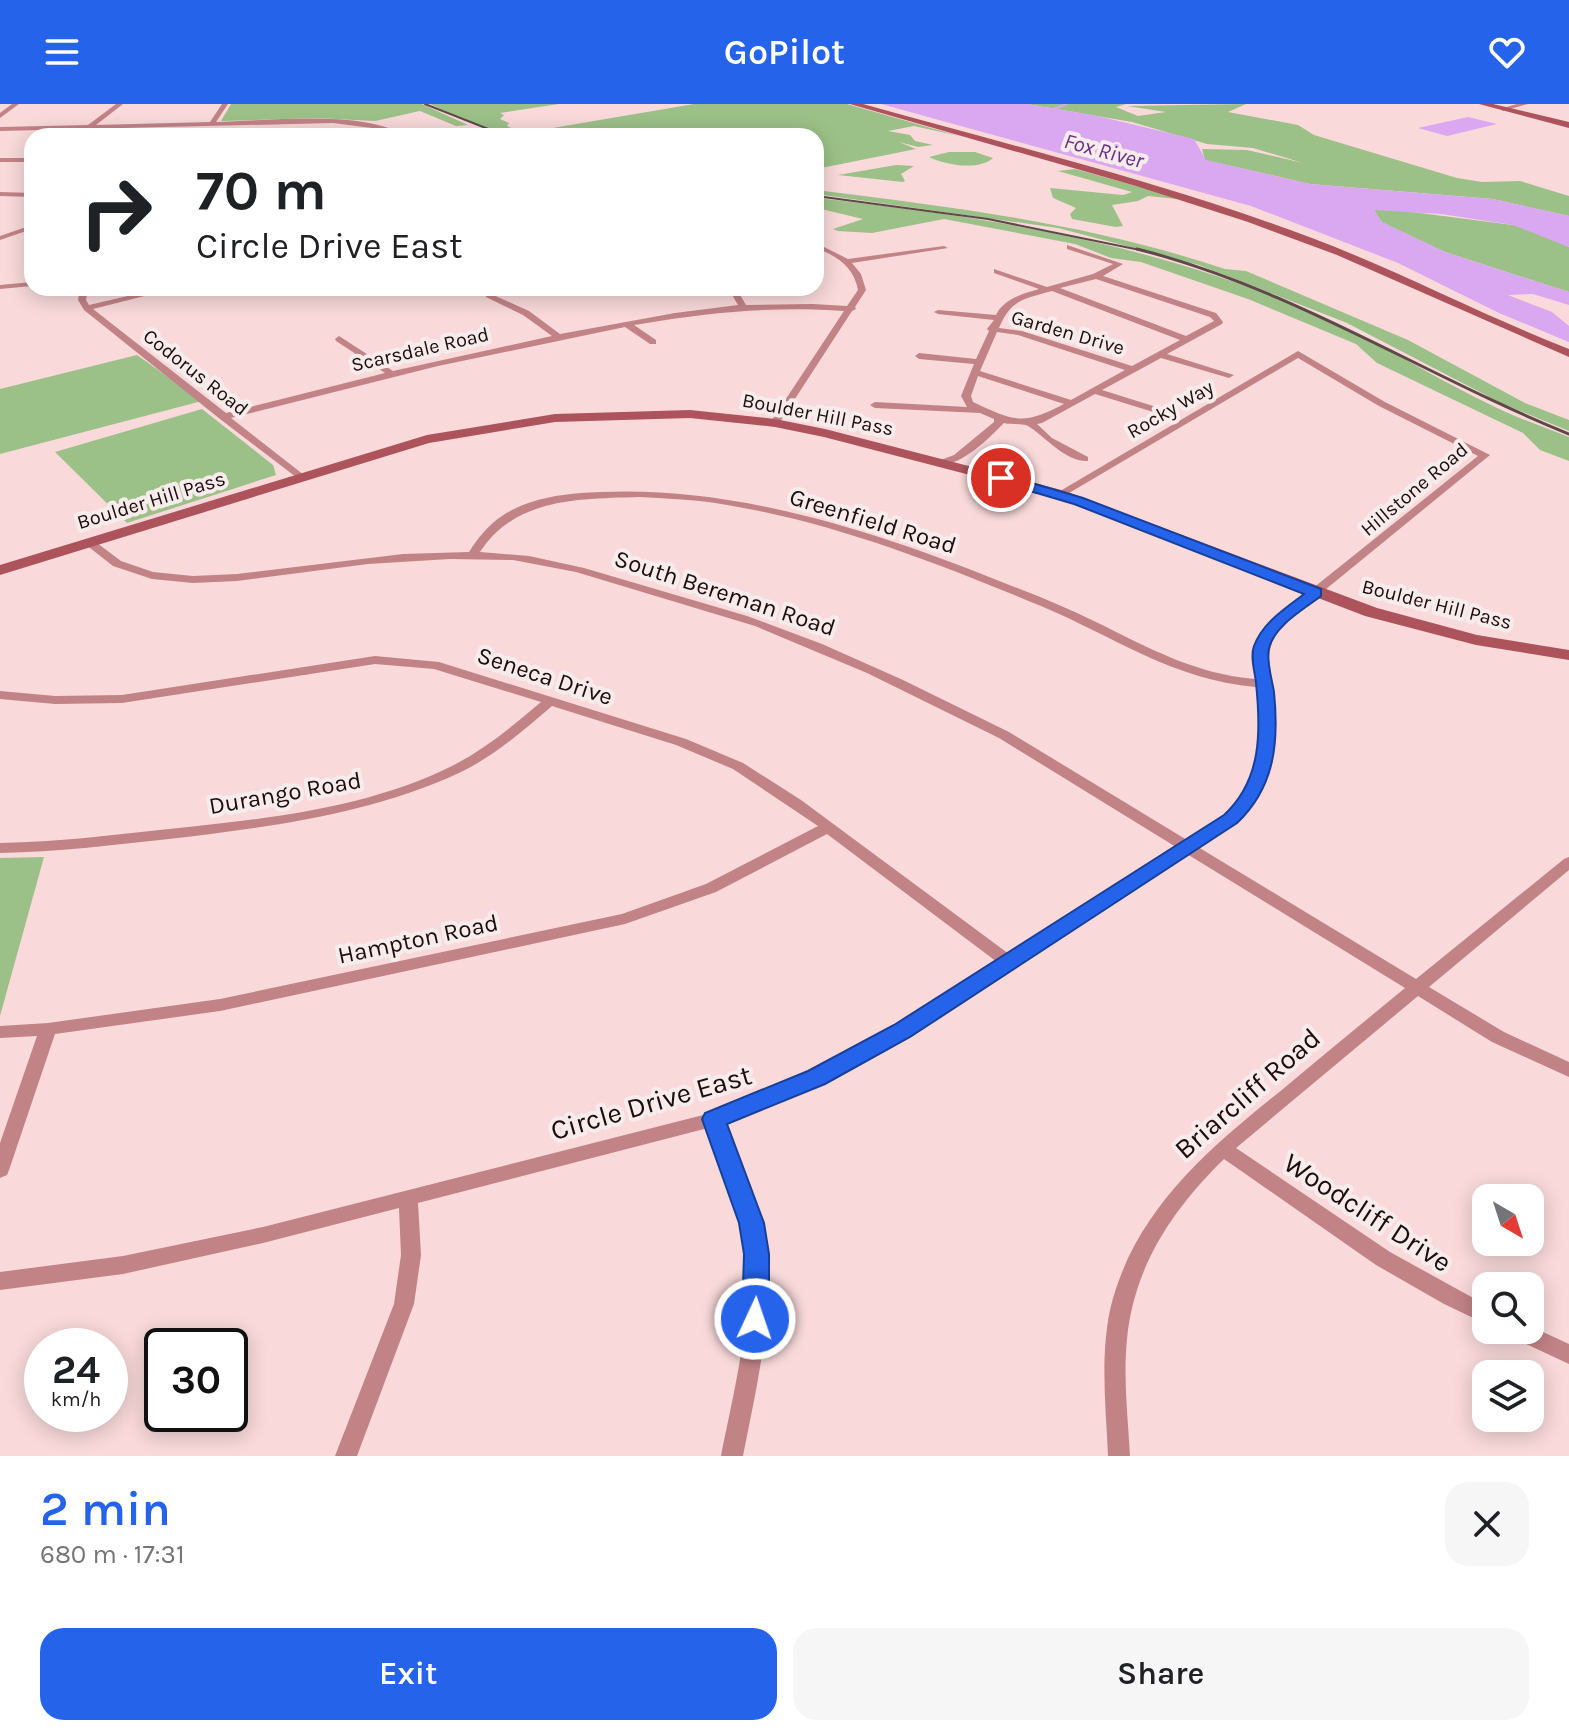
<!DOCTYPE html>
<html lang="en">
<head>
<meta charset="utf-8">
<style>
  body { margin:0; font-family:Karla,sans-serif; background:#f6f6f6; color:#202124; height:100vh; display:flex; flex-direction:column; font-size:30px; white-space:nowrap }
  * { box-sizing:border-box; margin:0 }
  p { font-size:26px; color:#757577 }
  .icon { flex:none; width:44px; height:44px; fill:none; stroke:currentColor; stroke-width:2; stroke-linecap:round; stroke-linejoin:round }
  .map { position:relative; height:1352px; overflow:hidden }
  .sheet { display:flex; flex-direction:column; background:#fff; flex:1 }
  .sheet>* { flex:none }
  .hud { position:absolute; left:24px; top:24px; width:800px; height:168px; border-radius:24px; box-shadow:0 4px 20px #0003; background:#fff; color:#202124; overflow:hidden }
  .needle { width:52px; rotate:141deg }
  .fabs { position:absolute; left:1472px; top:1080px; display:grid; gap:16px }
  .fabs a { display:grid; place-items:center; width:72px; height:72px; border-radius:16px; background:#fff; box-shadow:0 4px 20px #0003; font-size:40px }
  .speed { position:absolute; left:24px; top:1224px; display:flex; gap:16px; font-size:40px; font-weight:700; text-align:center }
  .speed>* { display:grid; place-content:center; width:104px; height:104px; border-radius:50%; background:#fff; box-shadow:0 4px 20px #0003; line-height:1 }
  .speed small { font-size:20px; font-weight:400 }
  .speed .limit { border:4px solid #111; border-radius:12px; background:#fff; color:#111 }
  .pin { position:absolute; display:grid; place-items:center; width:68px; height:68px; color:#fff; margin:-34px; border:4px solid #fff; border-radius:50%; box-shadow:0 2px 8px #0007 }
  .me { position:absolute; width:88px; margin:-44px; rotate:3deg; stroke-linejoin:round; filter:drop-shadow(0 0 6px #0008) }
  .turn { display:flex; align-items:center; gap:28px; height:168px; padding:0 40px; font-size:36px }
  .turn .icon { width:104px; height:104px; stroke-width:2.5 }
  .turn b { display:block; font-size:56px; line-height:68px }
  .round { display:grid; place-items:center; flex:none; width:84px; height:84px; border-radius:24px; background:#f6f6f6 }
  .head { display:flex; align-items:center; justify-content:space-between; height:136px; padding:0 40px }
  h1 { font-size:48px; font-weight:600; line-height:60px; color:#2563eb }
  .cta { display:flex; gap:16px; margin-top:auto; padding:16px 40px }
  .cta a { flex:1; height:92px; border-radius:24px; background:#2563eb; color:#fff; font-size:32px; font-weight:600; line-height:92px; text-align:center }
  .cta a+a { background:#f6f6f6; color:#202124 }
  header { display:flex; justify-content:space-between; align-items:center; height:104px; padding:0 40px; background:#2563eb; color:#fff; font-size:36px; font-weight:600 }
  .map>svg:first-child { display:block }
</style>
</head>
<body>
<header><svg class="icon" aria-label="menu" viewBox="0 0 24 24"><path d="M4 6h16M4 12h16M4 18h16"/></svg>GoPilot<svg class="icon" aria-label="heart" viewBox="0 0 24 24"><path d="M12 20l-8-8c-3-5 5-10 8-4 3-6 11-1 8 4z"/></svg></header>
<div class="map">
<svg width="1569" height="1352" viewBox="0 0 1569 1352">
  <rect width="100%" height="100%" fill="#f9d9da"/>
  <g fill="#9cc188">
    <path d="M231 0H422L468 21 456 22 420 7 375 17 316 14 221 17Z"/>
    <path d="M430 0H559L500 9 504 11 500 15 509 19 507 22 530 32C495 32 461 15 430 0Z"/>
    <path d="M694 0H847L959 32 914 22 888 27 910 31 915 37 933 41 918 43 899 38 916 45 816 65V32H546L535 27Z"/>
    <path d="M1027 0H1126L1116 3 1138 12 1166 8 1127 2 1246 0 1228 8 1298 21 1314 31 1457 74 1482 78 1520 77 1569 92V112L1493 95 1310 80 1205 56 1202 45 1247 46 1303 59 1253 44 1207 40 1132 18Z"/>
    <path d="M949 48H975L993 54C979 67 945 61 929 53Z"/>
    <path d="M896 61 914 62 901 70 905 77 903 78 838 71Z"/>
    <path d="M1075 65 1176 93 1177 95 1148 92 1138 97 1112 101 1123 122 1116 123 1072 115 1070 110 1076 104 1053 94 1050 84 1123 91 1132 88 1058 67Z"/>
    <path d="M816 86C959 104 1087 119 1225 165L1246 167 1408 236 1525 299 1569 316V327L1501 299 1347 219 1199 161 1058 124 816 90Z"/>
    <path d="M816 94C986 112 1142 138 1301 203 1365 229 1423 268 1485 298 1512 312 1541 322 1569 333V357L1540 346 1523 329 1377 259 1356 240 1248 195 1141 158 1111 154 1075 140 944 115 872 129 838 127 833 125 863 115 817 104Z"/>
    <path d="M1389 105 1513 121 1539 128 1569 143V188L1445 148 1381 118 1374 106Z"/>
    <path d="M137 251 202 297 0 350V285Z"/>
    <path d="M202 305 273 361 276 371 127 419 55 348Z"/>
    <path d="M44 753 0 912V754Z"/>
  </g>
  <g fill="#daa8f1">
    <path d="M881 0H1027L1093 11 1194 35 1206 56 1310 80 1493 95 1569 112V143L1513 121 1441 110 1374 106 1382 118 1445 148 1569 188V201L1533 190 1508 191 1552 208 1569 222V238L1499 209 1398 159 1251 102Z"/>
    <path d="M1468 13 1497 20 1447 32 1418 24Z"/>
  </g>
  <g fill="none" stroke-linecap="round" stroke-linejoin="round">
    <path stroke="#daa8f1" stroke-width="2" d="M1045 8 1067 0"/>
    <g fill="#c28387" fill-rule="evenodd">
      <path d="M12 0H19L0 14V9Z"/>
      <path d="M116 0H123L96 21 210 18 222 0H228L216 18C269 17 361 5 406 32H398L380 25 333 19 0 27V23L88 21Z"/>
      <path d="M1517 0H1528L1503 7 1500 5Z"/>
      <rect x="0" y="54" width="32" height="4"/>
      <path d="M0 88 32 89V93L0 92Z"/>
      <path d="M32 121V125L0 136V132Z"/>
      <path d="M816 139 848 155 944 142 948 144 852 159 861 170 866 186 855 203 856 205 852 207 778 321 770 319 844 207C775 202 709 208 641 220L634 221 656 236V240H650L625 223 438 262 231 314 304 371V375L300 376 220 315 84 206 78 196 80 184H88L86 196 89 201 162 184H176L93 205 226 309 385 269 336 237 335 235 339 232 393 267 552 232 523 211 486 193V189H489L529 207 560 230 675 209 738 201 728 184H736L746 201 813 200 847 202 858 186C854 163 837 152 816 144Z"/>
      <path d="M1067 141 1123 160 1103 172 1216 209 1223 218 1222 220 1167 250 1234 271 1229 274 1161 254 1102 286 1169 307V311H1163L1095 290 1042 319 1037 320 1052 334 1088 353V357C1065 358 1046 333 1028 322 1022 319 1011 321 1004 319 988 335 962 362 938 361V357L954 351 994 318V315L980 309 875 304 870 301 875 298 967 303 961 292 974 260 919 255 915 252 919 249 976 255 989 227 987 225 994 216 938 210 934 208 938 206 996 211C1004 195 1022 190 1039 185L994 169V165L1047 183 1093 170 1113 160 1067 145ZM1096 175 1210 213 1214 217 1186 232 1060 184ZM1052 187 1180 236 1132 262 1022 227 999 224C1011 195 1024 195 1052 187ZM997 228 1018 231 1125 266 1071 296 980 267ZM978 272 1064 300C1022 322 1014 317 973 298L971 292Z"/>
      <path d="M32 178V182L0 185V181Z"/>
      <path d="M1298 247 1385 298 1490 351 1276 526C1264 558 1268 578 1272 611 1278 652 1267 691 1235 719 1224 728 1210 735 1198 743L1416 875 1564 755 1569 753V766L1429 883 1504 928 1569 958V973L1492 938 1418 892 1236 1044 1390 1148 1486 1201V1220L1444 1200 1376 1161 1224 1055C1173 1105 1134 1162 1127 1235 1123 1274 1128 1313 1130 1352H1108C1106 1304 1100 1254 1110 1206 1133 1108 1208 1045 1283 985 1323 951 1364 918 1405 884L1187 750 908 932 822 979 724 1018C738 1052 755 1086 762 1122 777 1199 758 1276 743 1352H721C736 1276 757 1199 743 1122 736 1088 721 1056 708 1024L418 1099 421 1151 414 1200 357 1352H335L394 1200 401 1151 399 1104 263 1139 123 1170 0 1186V1168L123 1152 263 1123 711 1009 810 969 896 922 997 858 827 730 716 788 625 820 220 907 55 930 9 1066 7 1071 0 1074V1039L37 932 0 934V922L48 919 220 895 622 810 706 780 818 722 733 665 676 641 552 602C523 627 493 653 459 669 368 711 268 723 169 735 113 741 57 748 0 749V739C57 738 113 731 169 725 265 715 365 705 452 662 485 645 513 622 541 598L434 565 375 560 122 599 55 600 0 595V587L55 592 122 591 375 552 439 558 686 635 743 659 801 696 1009 850 1176 743 999 634 867 569 755 522 576 468 513 456 450 455 368 460 237 477 193 479 152 475 113 462 85 440V436H93L121 457 153 468 193 472 237 470 403 450 469 448C478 434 488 421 502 412 530 393 568 389 601 388 742 382 883 430 1012 482 1041 493 1069 505 1096 518 1149 544 1195 570 1255 575L1256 546 1267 521 1478 352 1379 302 1298 254 1064 392H1056L1055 390ZM639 393C659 394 680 395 700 397 818 412 932 457 1041 502 1115 533 1173 576 1256 583 1260 633 1268 676 1224 712 1213 721 1199 728 1187 736L1009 628 903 576 822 540 747 512 584 464 529 452 480 448C516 393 580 395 639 393Z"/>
      <path d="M1530 1222 1569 1240V1260L1511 1233 1508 1226H1530Z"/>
    </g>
    <g fill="#ac535c" fill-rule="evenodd">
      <path d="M850 0H863C1013 42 1166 79 1312 134 1399 167 1482 211 1569 245V253L1337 151 1248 118 1136 82Z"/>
      <path d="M1479 0H1493L1569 18V24Z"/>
      <path d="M690 306 775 315 825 325 1065 387 1377 504 1477 531 1569 546V556L1476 541 1365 512 1055 393 824 333 775 323 690 314 555 318 429 339 0 471V461L427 331 555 310Z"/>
    </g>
    <g stroke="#5e484a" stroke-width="2">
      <path d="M425 0 506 32"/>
      <path d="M816 92 988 115 1145 147"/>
    </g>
    <path stroke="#5e484a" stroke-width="3" d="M1137 145C1292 184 1423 271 1569 330"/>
  </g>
  <path fill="#2563eb" stroke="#184099" stroke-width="2" d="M1001 370 1083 394 1321 485V492C1303 506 1275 521 1269 544 1266 557 1272 575 1274 588 1279 638 1275 683 1237 719L910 933 825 980 727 1020 764 1119 769 1150V1215L765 1224 755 1228 746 1224 742 1215 744 1150 739 1119 702 1015 705 1009 808 967 894 921 1224 711C1262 676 1261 627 1256 579 1255 568 1250 553 1254 542 1263 518 1285 505 1304 490L1074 400 996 377 994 374Z"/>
  <g text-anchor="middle" stroke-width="8" stroke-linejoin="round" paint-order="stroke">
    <g font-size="20" fill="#1e0c0e" stroke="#f7ecec">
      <text transform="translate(1068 228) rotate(16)" y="7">Garden Drive</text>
      <text transform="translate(420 245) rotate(-13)" y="7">Scarsdale Road</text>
      <text transform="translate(196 268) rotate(38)" y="7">Codorus Road</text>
      <text transform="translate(1170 305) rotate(-30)" y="7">Rocky Way</text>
      <text transform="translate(818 310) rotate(11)" y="7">Boulder Hill Pass</text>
      <text transform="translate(1414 385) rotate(-40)" y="7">Hillstone Road</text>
      <text transform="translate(151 396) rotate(-17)" y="7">Boulder Hill Pass</text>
      <text transform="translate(1437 500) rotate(14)" y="7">Boulder Hill Pass</text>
    </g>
    <g font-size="22" font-style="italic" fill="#6b2f83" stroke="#f7ecec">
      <text transform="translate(1104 46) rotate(15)" y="8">Fox River</text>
    </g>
    <g font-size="24" fill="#1e0c0e" stroke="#f7ecec">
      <text transform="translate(873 417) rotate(17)" y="8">Greenfield Road</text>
      <text transform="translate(725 489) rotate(18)" y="8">South Bereman Road</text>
      <text transform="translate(545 572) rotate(18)" y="8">Seneca Drive</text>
      <text transform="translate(285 689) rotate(-10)" y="8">Durango Road</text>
      <text transform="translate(418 835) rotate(-12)" y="8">Hampton Road</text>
    </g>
    <g font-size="28" fill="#1e0c0e" stroke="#f7ecec">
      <text transform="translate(1247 989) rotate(-41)" y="10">Briarcliff Road</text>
      <text transform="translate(651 998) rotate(-16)" y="10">Circle Drive East</text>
      <text transform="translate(1368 1108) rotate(33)" y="10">Woodcliff Drive</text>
    </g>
  </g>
</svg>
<div class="fabs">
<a><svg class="needle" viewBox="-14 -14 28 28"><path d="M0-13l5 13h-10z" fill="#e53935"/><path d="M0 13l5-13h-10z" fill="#757577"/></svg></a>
<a><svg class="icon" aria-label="search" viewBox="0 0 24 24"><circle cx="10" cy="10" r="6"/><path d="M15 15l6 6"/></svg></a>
<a><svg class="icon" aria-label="layers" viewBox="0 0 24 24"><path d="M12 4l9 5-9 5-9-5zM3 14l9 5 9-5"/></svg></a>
</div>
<div class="speed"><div>24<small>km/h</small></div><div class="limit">30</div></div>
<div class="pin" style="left:1001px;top:374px;background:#d93025"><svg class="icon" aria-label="arrive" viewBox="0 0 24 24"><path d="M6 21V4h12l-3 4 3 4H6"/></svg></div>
<svg class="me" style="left:755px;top:1215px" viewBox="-20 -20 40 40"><circle r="17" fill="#2563eb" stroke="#fff" stroke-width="3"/><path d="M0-11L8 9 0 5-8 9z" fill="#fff"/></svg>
<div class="hud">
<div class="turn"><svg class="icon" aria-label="right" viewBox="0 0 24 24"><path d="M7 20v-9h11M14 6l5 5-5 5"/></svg><div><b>70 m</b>Circle Drive East</div></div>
</div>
</div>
<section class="sheet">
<div class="head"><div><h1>2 min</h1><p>680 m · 17:31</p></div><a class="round"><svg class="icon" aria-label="close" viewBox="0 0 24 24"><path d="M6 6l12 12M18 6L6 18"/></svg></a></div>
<div class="cta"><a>Exit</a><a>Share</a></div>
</section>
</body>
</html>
